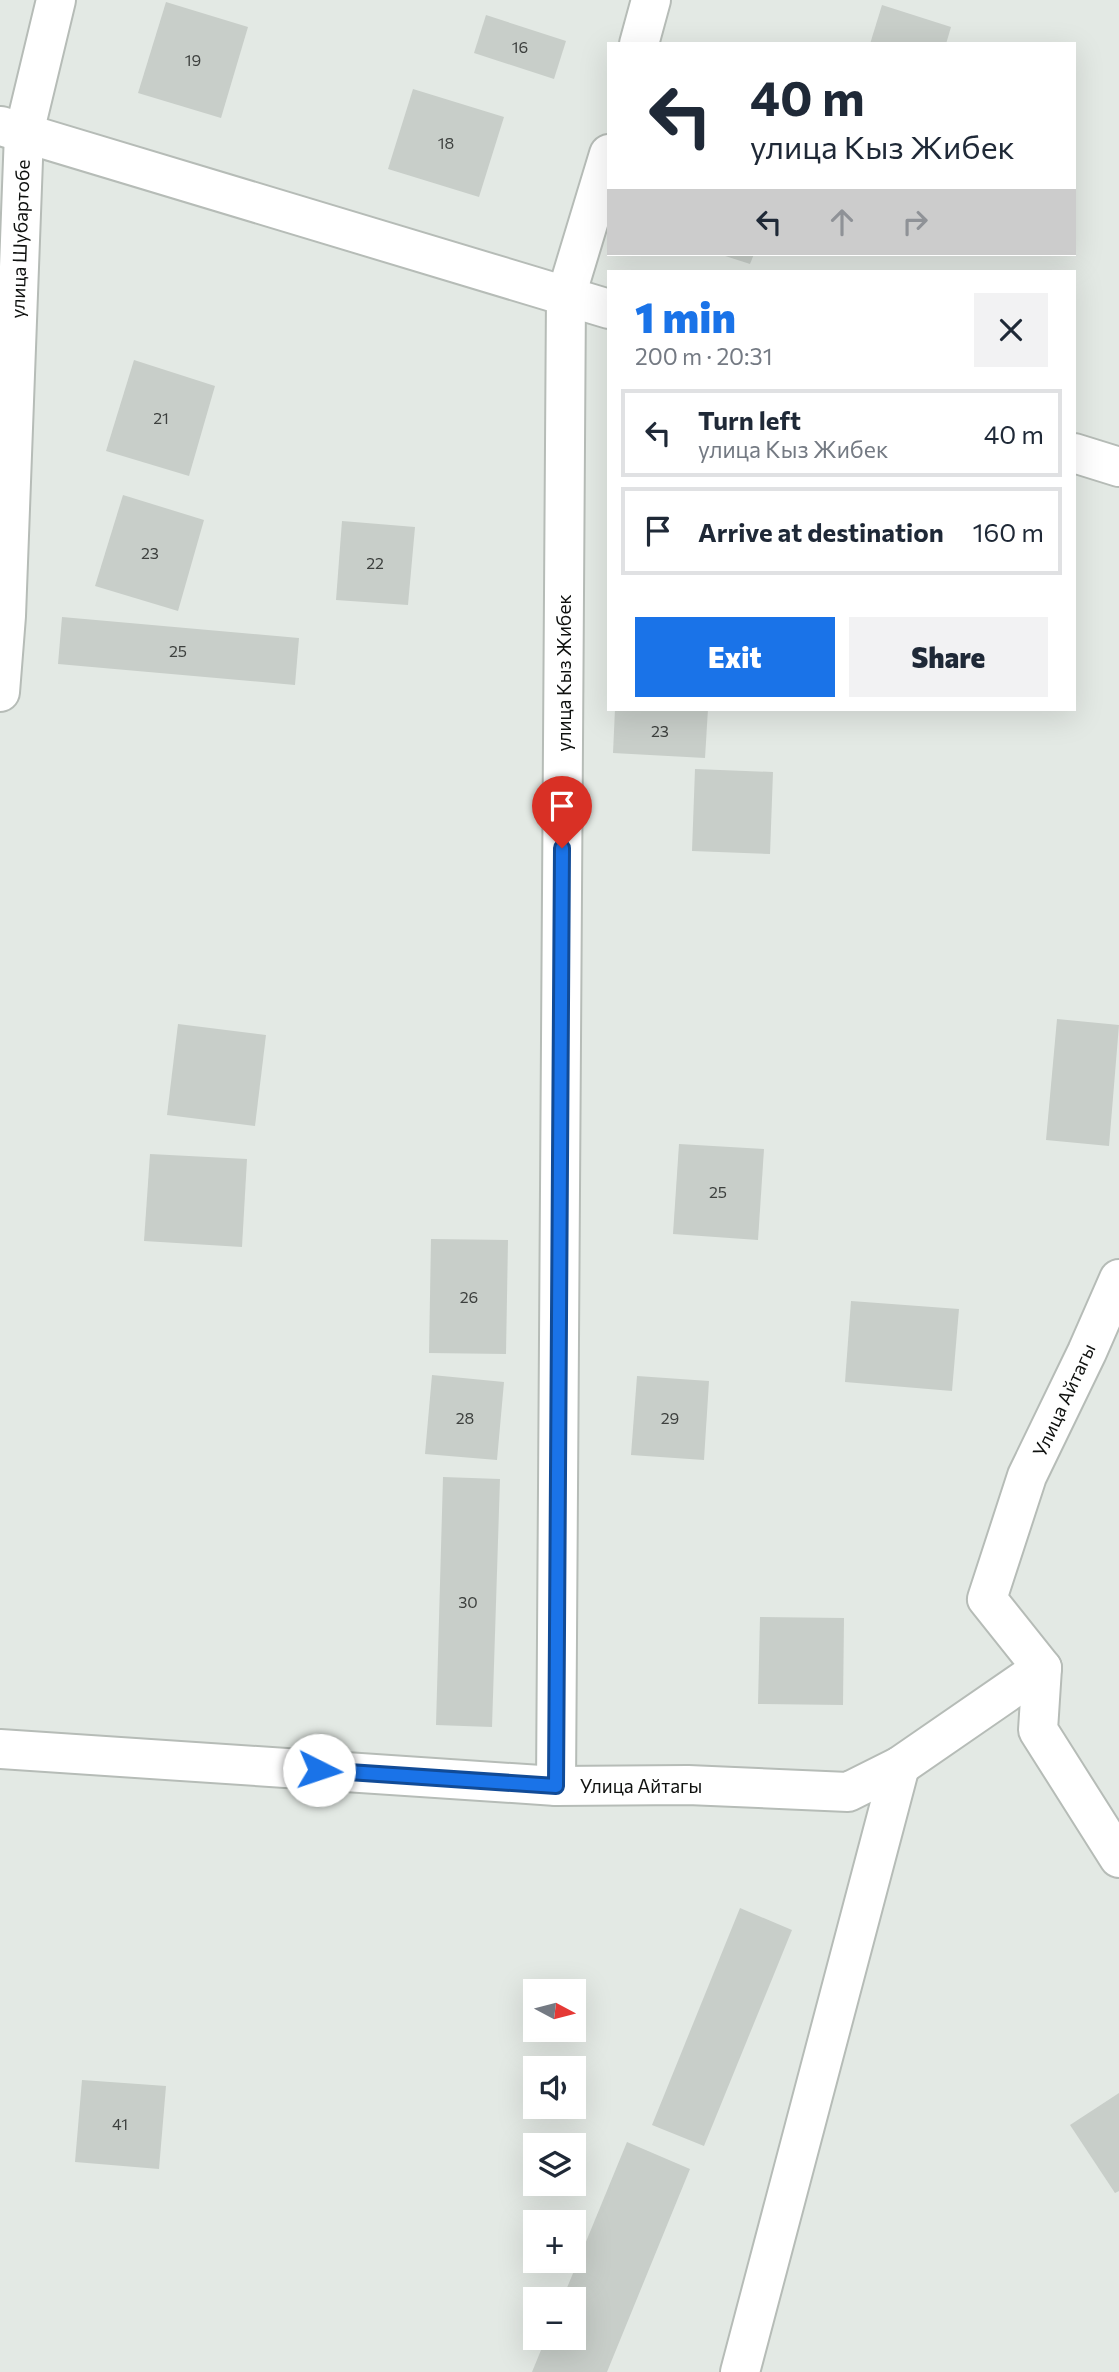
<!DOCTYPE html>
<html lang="en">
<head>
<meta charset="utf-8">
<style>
  body { margin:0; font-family:Commissioner,sans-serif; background:#f2f2f3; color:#1f2937; height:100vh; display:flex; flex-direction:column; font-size:26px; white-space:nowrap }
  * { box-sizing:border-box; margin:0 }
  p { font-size:23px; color:#747a83 }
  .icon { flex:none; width:38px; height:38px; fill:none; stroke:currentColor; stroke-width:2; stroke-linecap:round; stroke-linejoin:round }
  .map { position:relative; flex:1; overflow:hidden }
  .drawer { position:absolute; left:607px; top:270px; width:469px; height:441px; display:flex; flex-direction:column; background:#fff; border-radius:0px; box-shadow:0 7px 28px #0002 }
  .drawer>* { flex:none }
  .guide { position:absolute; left:607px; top:42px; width:469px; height:214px; border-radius:0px; box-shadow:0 7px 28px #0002; background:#fff; color:#1f2937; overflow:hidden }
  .needle { width:46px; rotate:97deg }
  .tools { position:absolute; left:523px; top:1979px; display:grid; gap:14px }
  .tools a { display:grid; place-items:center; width:63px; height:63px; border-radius:0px; background:#fff; box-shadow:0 7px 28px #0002; font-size:35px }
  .pin { position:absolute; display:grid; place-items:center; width:60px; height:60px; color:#fff; margin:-72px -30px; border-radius:50% 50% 50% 0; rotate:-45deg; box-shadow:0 0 7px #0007 }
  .pin .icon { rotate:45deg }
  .me { position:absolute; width:77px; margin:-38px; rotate:94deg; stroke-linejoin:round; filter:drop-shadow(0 0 5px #0008) }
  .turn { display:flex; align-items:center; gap:24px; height:147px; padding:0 28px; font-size:32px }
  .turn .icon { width:91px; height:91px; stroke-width:2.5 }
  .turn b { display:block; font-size:49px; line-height:60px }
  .lanes { display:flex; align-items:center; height:66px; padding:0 28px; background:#0003; justify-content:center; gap:35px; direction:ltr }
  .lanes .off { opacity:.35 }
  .round { display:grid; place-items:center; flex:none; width:74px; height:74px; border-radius:0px; background:#f2f2f3 }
  .summary { display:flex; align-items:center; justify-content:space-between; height:119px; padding:0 28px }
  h1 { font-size:42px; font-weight:800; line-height:52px; color:#1a73e8 }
  .action { display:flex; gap:14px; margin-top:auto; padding:14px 28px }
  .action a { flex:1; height:80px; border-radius:0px; background:#1a73e8; color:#fff; font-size:28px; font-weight:800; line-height:80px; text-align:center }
  .action a+a { background:#f2f2f3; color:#1f2937 }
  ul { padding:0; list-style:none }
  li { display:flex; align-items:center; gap:21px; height:88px; margin:0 14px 10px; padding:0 14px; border:4px solid #e0e1e3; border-radius:0px }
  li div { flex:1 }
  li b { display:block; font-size:26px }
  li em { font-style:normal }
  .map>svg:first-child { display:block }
</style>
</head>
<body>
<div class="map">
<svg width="1119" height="2372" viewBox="0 0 1119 2372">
  <rect width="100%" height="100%" fill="#e3e9e4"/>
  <g fill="#c8cec9">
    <path d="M166 2 248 27 221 118 138 93Z"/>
    <path d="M882 5 951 27 946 44H870Z"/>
    <path d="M486 15 566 41 554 79 474 53Z"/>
    <path d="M413 89 504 117 479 197 388 169Z"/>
    <path d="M719 254H754L750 264Z"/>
    <path d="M134 360 215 386 189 476 106 451Z"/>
    <path d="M123 495 204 520 178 611 95 586Z"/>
    <path d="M342 521 415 527 408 605 336 600Z"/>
    <path d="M62 617 299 638 295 685 58 664Z"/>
    <path d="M615 709H708L705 758 613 753Z"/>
    <path d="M695 769 773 772 770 854 692 851Z"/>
    <path d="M1057 1019 1119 1025 1109 1146 1046 1140Z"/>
    <path d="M178 1024 266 1035 255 1126 167 1115Z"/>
    <path d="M679 1144 764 1149 758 1240 673 1234Z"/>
    <path d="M150 1154 247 1159 242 1247 144 1241Z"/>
    <path d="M431 1239 508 1240 506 1354 429 1353Z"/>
    <path d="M851 1301 959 1309 952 1391 845 1382Z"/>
    <path d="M432 1375 504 1382 497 1460 425 1454Z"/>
    <path d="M637 1376 709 1381 704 1460 631 1455Z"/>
    <path d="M443 1477 500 1479 492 1727 436 1725Z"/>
    <path d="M760 1617 844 1618 843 1705 758 1704Z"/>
    <path d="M740 1908 792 1930 704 2146 652 2125Z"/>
    <path d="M82 2080 166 2086 159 2169 75 2162Z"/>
    <path d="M1119 2093V2191L1115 2193 1070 2125Z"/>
    <path d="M627 2142 690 2169 607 2372H532L546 2338H574V2300H562Z"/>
  </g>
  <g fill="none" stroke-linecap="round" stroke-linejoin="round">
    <g stroke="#b6bcb7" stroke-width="42">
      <g id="minor">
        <path d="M639 44 651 0"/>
        <path d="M1 126 609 309"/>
        <path d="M1074 453 1119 467"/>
        <path d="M0 692 6 616 24 133 56 0"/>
        <path d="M1042 1668 1038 1730 1119 1858"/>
        <path d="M0 1749 556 1786 688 1785 848 1792 900 1766 1042 1668 987 1599 1027 1476 1087 1352 1119 1279"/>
        <path d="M556 1786 566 296 609 154"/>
        <path d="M740 2372 900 1766"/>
      </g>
    </g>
    <use href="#minor" stroke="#fff" stroke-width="38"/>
  </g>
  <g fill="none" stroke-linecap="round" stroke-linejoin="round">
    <g stroke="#114b97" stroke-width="18">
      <path id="route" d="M319 1770 556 1786 562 848"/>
    </g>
    <use href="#route" stroke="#1a73e8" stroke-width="12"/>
  </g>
  <g text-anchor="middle" stroke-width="6" stroke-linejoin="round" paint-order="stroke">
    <g font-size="16" fill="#3d403e">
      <text x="520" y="53">16</text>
      <text x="193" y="66">19</text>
      <text x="446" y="149">18</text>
      <text x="161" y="424">21</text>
      <text x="150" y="559">23</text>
      <text x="375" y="569">22</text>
      <text x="178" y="657">25</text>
      <text x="660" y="737">23</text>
      <text x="718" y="1198">25</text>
      <text x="469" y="1303">26</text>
      <text x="465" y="1424">28</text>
      <text x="670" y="1424">29</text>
      <text x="468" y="1608">30</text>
      <text x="120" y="2130">41</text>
    </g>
    <g font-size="19" fill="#0f110f" stroke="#fff">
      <text transform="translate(20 239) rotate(-88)" y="7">улица Шубартобе</text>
      <text transform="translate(564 673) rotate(-90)" y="7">улица Кыз Жибек</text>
      <text transform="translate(1064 1400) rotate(-65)" y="7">Улица Айтагы</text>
      <text x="641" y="1793">Улица Айтагы</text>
    </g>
  </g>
</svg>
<div class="tools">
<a><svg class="needle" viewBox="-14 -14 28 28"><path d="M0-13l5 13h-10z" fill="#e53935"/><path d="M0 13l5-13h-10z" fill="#747a83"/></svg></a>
<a><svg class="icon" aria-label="sound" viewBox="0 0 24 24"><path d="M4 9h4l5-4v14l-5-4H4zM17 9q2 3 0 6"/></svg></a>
<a><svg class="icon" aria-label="layers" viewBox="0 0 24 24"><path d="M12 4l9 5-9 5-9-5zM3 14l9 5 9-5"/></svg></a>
<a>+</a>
<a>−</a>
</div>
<div class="pin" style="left:562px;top:848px;background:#d93025"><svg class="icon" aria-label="arrive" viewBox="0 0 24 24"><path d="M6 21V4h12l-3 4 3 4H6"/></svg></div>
<svg class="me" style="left:319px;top:1770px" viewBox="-20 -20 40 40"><circle r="19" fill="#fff"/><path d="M0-13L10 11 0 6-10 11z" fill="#1a73e8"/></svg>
<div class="guide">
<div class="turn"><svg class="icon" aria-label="left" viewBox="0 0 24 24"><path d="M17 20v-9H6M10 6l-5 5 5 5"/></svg><div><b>40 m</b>улица Кыз Жибек</div></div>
<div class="lanes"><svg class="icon" aria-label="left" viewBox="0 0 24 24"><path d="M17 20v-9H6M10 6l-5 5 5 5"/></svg><svg class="icon off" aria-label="ahead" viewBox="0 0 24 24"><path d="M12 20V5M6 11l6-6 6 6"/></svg><svg class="icon off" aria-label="right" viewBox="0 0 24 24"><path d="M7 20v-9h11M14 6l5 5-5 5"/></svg></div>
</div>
<section class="drawer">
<div class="summary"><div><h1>1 min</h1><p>200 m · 20:31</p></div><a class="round"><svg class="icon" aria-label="close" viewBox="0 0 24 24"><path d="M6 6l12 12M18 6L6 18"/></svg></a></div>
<ul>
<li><svg class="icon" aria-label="left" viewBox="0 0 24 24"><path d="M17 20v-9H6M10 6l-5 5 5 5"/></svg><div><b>Turn left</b><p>улица Кыз Жибек</p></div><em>40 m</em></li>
<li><svg class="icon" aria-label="arrive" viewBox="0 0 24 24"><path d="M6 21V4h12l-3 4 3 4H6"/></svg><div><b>Arrive at destination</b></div><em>160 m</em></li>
</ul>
<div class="action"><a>Exit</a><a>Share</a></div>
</section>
</div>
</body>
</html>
